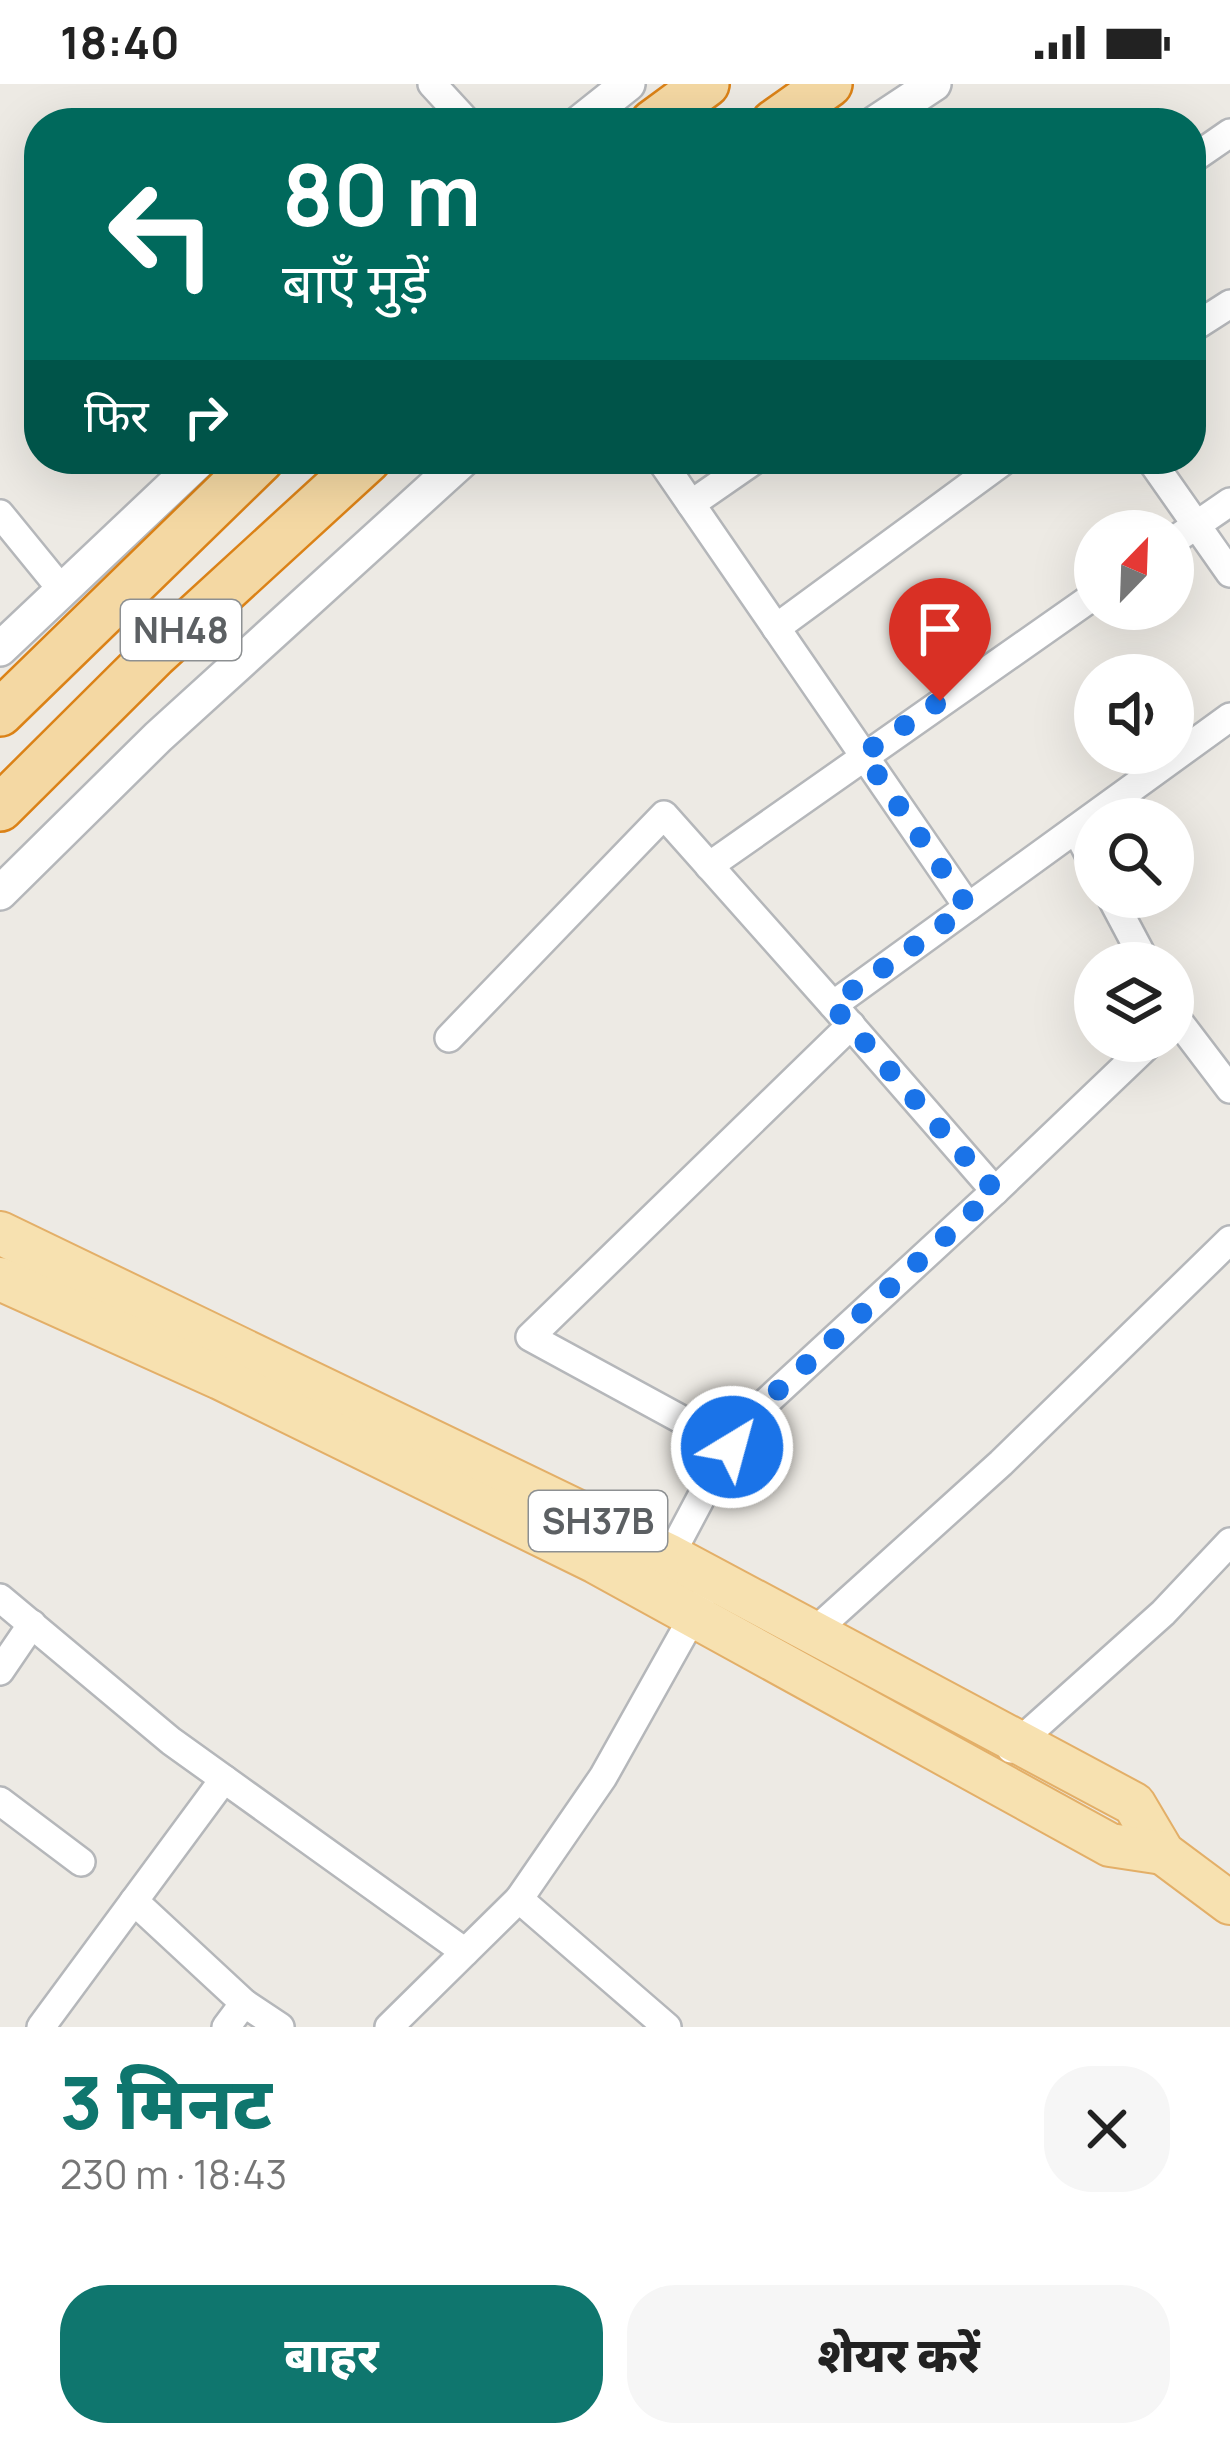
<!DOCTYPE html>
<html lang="hi">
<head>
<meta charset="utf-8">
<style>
  body { margin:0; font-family:Manrope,"Noto Sans Devanagari",sans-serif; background:#f6f6f6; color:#222; height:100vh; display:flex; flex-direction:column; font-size:45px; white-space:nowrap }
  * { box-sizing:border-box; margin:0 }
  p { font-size:39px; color:#767676 }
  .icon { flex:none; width:66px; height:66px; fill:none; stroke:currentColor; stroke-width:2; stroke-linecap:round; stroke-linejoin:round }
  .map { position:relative; height:1943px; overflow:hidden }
  .details { display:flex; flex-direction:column; background:#fff; flex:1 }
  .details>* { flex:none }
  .guide { position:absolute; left:24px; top:24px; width:1182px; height:366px; border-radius:48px; box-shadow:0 12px 48px #0002; background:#00695c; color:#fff; overflow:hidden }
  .needle { width:78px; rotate:23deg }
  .tools { position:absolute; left:1074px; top:426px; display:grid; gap:24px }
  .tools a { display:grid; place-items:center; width:120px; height:120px; border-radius:50%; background:#fff; box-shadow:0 12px 48px #0002; font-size:60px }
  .pin { position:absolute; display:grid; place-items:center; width:102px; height:102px; color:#fff; margin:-123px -51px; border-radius:50% 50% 50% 0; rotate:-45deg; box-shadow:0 0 12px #0007 }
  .pin .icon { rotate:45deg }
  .me { position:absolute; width:132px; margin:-66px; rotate:37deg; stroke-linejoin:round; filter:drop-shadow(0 0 9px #0008) }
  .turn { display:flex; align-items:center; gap:42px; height:252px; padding:0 60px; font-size:54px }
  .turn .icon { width:156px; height:156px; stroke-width:2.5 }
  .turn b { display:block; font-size:84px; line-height:102px }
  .then { display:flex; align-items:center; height:114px; padding:0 60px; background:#0003; gap:24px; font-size:45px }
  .round { display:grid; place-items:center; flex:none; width:126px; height:126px; border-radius:48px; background:#f6f6f6 }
  .headline { display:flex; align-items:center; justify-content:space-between; height:204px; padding:0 60px }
  h1 { font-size:72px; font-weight:800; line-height:90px; color:#0f766e }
  .primary-button { display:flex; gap:24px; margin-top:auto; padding:24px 60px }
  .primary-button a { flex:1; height:138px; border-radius:48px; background:#0f766e; color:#fff; font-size:48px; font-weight:800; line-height:138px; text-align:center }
  .primary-button a+a { background:#f6f6f6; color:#222 }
  .status { display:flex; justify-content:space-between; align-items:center; height:84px; padding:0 60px; background:#fff; direction:ltr }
  .status svg { height:33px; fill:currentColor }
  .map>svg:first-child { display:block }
</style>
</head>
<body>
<div class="status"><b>18:40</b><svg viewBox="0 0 49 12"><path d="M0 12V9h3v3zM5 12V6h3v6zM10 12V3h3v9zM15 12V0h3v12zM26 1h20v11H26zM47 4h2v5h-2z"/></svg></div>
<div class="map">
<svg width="1230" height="1943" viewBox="0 0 1230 1943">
  <rect width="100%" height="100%" fill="#edeae4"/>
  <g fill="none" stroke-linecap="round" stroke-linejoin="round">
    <g stroke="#b5b7ba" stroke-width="32">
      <g id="minor">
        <path d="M432 0 468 39"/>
        <path d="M1191 76 1230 49"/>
        <path d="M1191 245 1230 220"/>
        <path d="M660 375 968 823"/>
        <path d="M1150 375 1230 489"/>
        <path d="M691 420 756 375"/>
        <path d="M0 430 62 506"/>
        <path d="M1173 457 1230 418"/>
        <path d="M776 544 1006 375"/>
        <path d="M1076 745 1095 782"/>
        <path d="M709 782 1095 511"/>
        <path d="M1111 813 1146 879"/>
        <path d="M1173 930 1230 1005"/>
        <path d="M449 954 664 731 833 921"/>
        <path d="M995 1107 1152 957"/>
        <path d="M732 1363 530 1253 851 941"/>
        <path d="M670 1472 738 1344 995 1107 833 921 1230 633"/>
        <path d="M0 1514 171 1657 465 1868"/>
        <path d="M816 1546 1001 1379 1230 1156"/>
        <path d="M0 1587 32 1540"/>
        <path d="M1011 1665 1163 1529 1230 1458"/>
        <path d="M0 1717 81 1778"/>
        <path d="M134 1817 244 1919 280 1943"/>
        <path d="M41 1943 224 1695"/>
        <path d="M226 1943 244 1919"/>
        <path d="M389 1943 519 1815"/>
        <path d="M667 1943 519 1815 603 1693 700 1520"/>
      </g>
    </g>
    <g stroke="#b5b7ba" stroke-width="38">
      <g id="tertiary">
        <path d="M579 39 628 0"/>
        <path d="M875 39 934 0"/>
        <path d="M0 565 201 375"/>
        <path d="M0 809 158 653 464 375"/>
      </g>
    </g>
    <g stroke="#e3af68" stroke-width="46">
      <g id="primary">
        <path d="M0 1149 670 1472 1134 1720 1163 1769 1230 1819"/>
        <path d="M0 1195 220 1294 596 1478 1110 1761 1163 1769"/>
      </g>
    </g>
    <g stroke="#db8217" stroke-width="50">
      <g id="trunk">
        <path d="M653 39 706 0"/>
        <path d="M774 39 829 0"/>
        <path d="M0 629 261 375"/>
        <path d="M0 724 154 571 368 375"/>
      </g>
    </g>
    <use href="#minor" stroke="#fff" stroke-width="27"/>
    <use href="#tertiary" stroke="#fff" stroke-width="33"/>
    <use href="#primary" stroke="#f7e1b0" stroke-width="42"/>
    <use href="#trunk" stroke="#f4d8a3" stroke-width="45"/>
  </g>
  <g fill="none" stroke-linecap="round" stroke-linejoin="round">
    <path stroke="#1a73e8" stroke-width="21" stroke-dasharray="0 37.8" d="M732 1363 738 1343 995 1107 832 921 968 823 863 670 940 617"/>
  </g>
  <g text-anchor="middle" stroke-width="9" stroke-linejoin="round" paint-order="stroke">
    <g fill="#fff" stroke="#8d9092" stroke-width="3">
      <rect x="121" y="516" width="120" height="60" rx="9"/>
      <rect x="529" y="1407" width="138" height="60" rx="9"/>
    </g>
    <g font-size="36" font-weight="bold" fill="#5c6063">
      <text x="181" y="559">NH48</text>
      <text x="598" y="1450">SH37B</text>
    </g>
  </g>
</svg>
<div class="tools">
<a><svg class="needle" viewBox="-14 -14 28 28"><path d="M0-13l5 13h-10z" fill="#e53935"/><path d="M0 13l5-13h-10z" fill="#767676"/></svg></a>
<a><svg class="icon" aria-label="sound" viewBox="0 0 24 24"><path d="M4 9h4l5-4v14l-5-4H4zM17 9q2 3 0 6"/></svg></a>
<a><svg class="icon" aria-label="search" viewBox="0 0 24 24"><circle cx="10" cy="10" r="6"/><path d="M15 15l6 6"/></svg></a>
<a><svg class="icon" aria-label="layers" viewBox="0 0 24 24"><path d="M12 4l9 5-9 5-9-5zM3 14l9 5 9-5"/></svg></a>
</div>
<div class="pin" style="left:940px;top:617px;background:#d93025"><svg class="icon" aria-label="arrive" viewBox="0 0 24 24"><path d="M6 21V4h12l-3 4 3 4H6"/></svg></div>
<svg class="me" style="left:732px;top:1363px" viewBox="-20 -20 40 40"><circle r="17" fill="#1a73e8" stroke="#fff" stroke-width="3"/><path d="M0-11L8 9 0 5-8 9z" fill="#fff"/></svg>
<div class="guide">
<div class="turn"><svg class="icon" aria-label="left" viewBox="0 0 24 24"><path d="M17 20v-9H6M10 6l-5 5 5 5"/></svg><div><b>80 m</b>बाएँ मुड़ें</div></div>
<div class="then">फिर<svg class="icon" aria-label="right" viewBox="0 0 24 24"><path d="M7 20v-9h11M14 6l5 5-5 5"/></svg></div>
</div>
</div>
<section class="details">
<div class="headline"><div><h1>3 मिनट</h1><p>230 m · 18:43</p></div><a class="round"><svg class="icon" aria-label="close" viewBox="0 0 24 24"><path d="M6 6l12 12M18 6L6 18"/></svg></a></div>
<div class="primary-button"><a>बाहर</a><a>शेयर करें</a></div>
</section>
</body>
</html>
